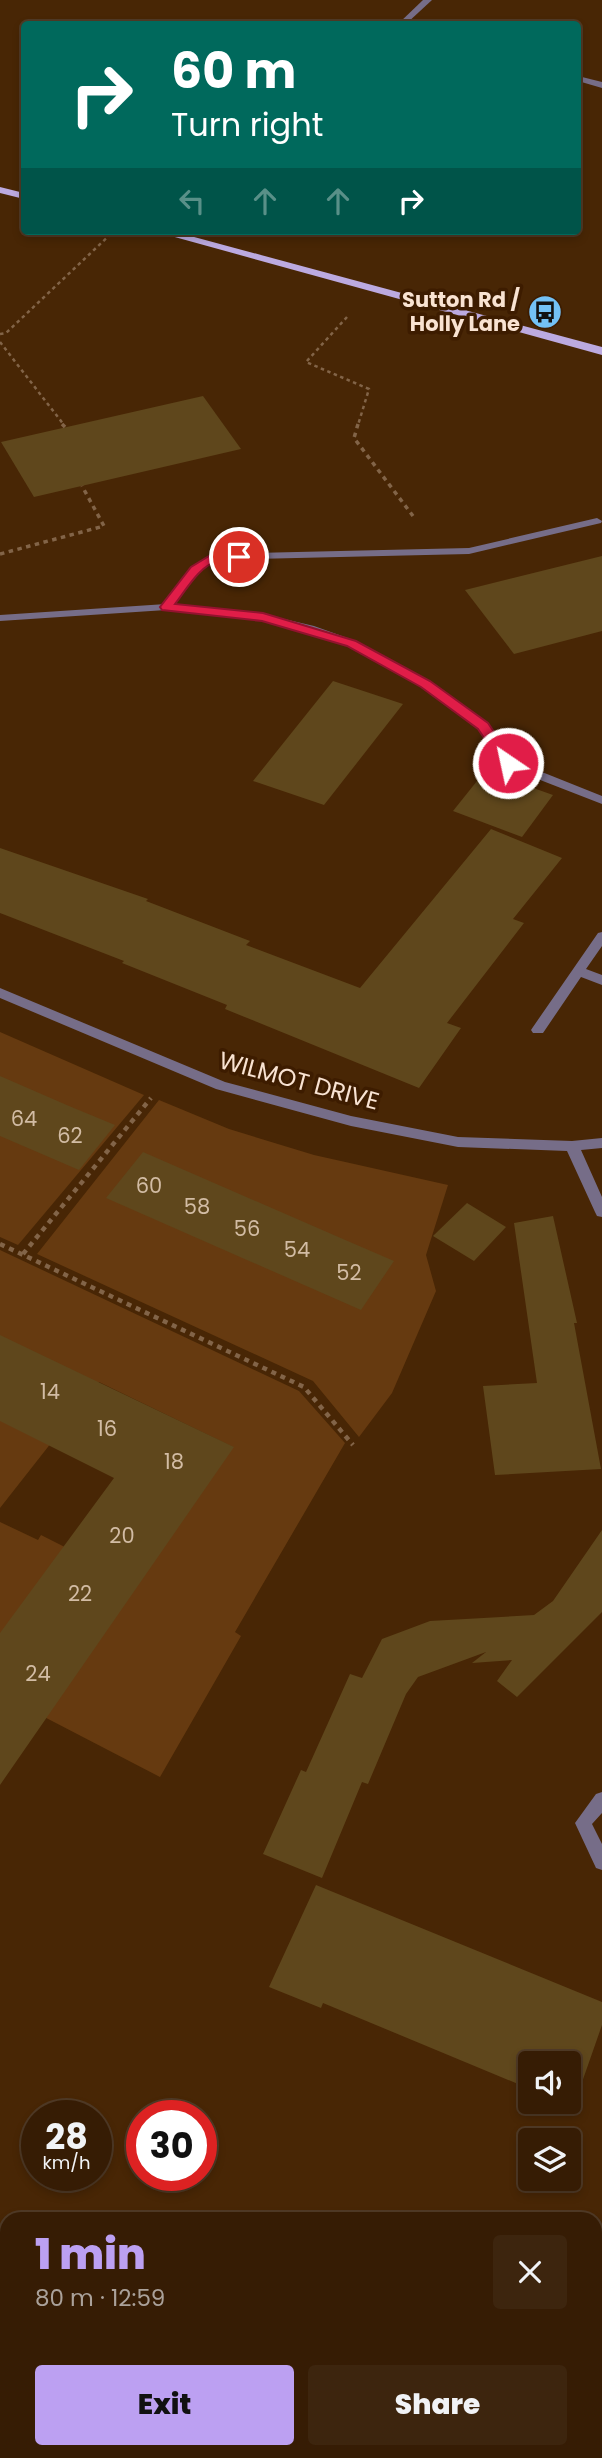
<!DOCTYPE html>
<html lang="en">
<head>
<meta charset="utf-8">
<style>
  body { margin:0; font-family:Poppins,sans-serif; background:#3d250e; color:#f1f3f6; height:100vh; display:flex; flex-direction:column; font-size:26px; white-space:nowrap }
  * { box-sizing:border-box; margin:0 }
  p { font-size:23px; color:#aaa19a }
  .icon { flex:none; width:38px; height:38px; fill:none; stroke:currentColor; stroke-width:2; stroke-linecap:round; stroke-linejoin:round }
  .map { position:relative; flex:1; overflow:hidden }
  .details { position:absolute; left:0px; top:2212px; width:602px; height:247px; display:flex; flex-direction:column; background:#361c04; border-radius:21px 21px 0 0; box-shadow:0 4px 10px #0003,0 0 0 2px #503a26 }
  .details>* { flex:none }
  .banner { position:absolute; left:21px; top:21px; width:560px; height:214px; border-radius:7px; box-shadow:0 4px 10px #0003,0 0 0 2px #503a26; background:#00695c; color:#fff; overflow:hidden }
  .controls { position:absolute; left:518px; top:2051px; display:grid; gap:14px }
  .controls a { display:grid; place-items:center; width:63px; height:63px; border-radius:7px; background:#361c04; box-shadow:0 4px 10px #0003,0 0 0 2px #503a26; font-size:35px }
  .speed { position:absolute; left:21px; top:2100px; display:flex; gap:14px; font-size:35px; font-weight:700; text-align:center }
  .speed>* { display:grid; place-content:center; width:91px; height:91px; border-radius:50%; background:#361c04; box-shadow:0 4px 10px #0003,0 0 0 2px #503a26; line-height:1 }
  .speed small { font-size:18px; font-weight:400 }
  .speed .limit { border:10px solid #d22; background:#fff; color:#111 }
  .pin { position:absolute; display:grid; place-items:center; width:60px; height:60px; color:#fff; margin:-30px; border:4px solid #fff; border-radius:50%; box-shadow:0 2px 7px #0007 }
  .me { position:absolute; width:77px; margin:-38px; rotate:326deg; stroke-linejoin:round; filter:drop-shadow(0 0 5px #0008) }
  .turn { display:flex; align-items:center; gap:24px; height:147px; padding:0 35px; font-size:32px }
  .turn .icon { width:91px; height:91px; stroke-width:2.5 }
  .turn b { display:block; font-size:49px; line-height:60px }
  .lanes { display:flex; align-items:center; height:66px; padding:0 35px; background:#0003; justify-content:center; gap:35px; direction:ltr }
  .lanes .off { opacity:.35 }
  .round { display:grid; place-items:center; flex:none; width:74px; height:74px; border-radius:7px; background:#3d250e }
  .overview { display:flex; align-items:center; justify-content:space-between; height:119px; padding:0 35px }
  h1 { font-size:42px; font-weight:800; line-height:52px; color:#bca0f2 }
  .action { display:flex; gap:14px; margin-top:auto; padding:14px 35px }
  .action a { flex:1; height:80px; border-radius:7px; background:#bca0f2; color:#111; font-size:28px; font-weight:800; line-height:80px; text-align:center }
  .action a+a { background:#3d250e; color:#f1f3f6 }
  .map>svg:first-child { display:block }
</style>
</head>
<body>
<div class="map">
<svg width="602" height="2458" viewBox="0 0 602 2458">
  <rect width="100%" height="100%" fill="#482605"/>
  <g fill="#663a10">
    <path d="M0 1032 144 1095 18 1245 0 1237Z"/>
    <path d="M159 1100 229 1129 314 1155 448 1185 426 1255 436 1291 392 1393 359 1437 313 1381 37 1254Z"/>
    <path d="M0 1250 299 1391 345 1443 235 1632 241 1636 160 1777 0 1694V1522L38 1540 41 1535 138 1584 233 1447 99 1382 0 1508Z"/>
    <path d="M0 2415 7 2418V2452H72L84 2458H0Z"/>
  </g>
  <g fill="#5f471c">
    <path d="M203 396 241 449 34 497 1 442Z"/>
    <path d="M602 556V631L514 654 465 590Z"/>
    <path d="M333 681 403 704 324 805 253 781Z"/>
    <path d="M485 771 553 795 522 837 453 811Z"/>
    <path d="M491 829 562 858 513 919 524 923 447 1023 461 1028 419 1088 225 1009 227 1005 122 963 124 961 0 913V848L148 899 146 901 250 941 246 945 360 988Z"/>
    <path d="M0 1076 69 1106 115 1125 79 1170 0 1136Z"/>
    <path d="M143 1152 343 1239 394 1261 361 1310 106 1198Z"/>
    <path d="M467 1203 506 1227 474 1261 433 1236Z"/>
    <path d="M553 1216 577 1323H574L601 1469 495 1475 483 1386 537 1383 514 1223Z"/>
    <path d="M0 1335 234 1447 0 1785V1633L114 1478 0 1421Z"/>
    <path d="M602 1530V1612L517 1697 497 1681 512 1660 472 1663 486 1652 418 1677 406 1694 368 1784 362 1782 322 1878 263 1854 301 1770 306 1772 350 1674 362 1678 382 1639 430 1621 534 1615 553 1601Z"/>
    <path d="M316 1885 602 2002V2025L573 2108 559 2102H569V2063H530V2089L323 2003 321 2008 269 1987Z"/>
  </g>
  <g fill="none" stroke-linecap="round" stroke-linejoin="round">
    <g stroke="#826448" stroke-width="2.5" stroke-dasharray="3.5 3.5" stroke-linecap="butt">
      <path d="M347 317 306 362 369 389 358 425"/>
      <path d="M0 334 6 333 114 231"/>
      <path d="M0 342 64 425"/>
    </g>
    <g stroke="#826448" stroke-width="3.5" stroke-dasharray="4.5 4.5" stroke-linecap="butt">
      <path d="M62 424 65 427"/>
      <path d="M358 424 354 438 413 516"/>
      <path d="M0 554 104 526 82 486"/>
    </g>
    <g stroke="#826448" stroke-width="4.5" stroke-dasharray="5 5" stroke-linecap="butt">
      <path d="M0 1244 304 1387 353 1445"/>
      <path d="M23 1254 151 1098"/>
    </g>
    <g fill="#766d88" fill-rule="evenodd">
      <path d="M423 0H432L406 24H398Z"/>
      <path d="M578 76 602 82V88L578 81Z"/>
      <path d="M597 518 602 521 601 523 469 554 217 560 199 572 170 609 166 610 160 607 191 568 214 554 469 548Z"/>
      <path d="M602 932V946L586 969 602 975V985L581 977 543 1033H533L531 1030 533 1027 598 933Z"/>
    </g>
    <g fill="#766d88" fill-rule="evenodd">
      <path d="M166 604 263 614 314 626 356 641 430 681 487 723 512 760 602 796V804L504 766 479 729 422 687 348 645 307 631 263 620 166 610 0 621V615Z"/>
      <path d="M0 988 225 1082 351 1116 458 1137 572 1141 602 1138V1148L581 1150 602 1197V1217L597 1216 595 1212 567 1151 458 1147 351 1126 216 1089 0 998Z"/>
      <path d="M602 1792V1813L592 1824 602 1844V1870L596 1868 575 1823 596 1794Z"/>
    </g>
    <g fill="#bcaae0" fill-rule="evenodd">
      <path d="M0 187 24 193V199L0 193Z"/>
      <path d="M153 231H172L602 347V355Z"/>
    </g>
    <g stroke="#e4ccb9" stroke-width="10">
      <g id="rail">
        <path d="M0 2230 7 2234"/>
        <path d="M0 2276 7 2280"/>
        <path d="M352 2452 364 2458"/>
        <path d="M448 2452 461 2458"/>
      </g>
    </g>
    <use href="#rail" stroke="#3d1c00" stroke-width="7" stroke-dasharray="20" stroke-linecap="butt"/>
  </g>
  <path fill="#e11d48" stroke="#92132f" stroke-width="2" d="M214 553H239L245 557C237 563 228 558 218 561 200 565 186 590 175 604L263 613 356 641 430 681 488 723 515 763 513 766H503L478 729 421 687 347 646 262 621 162 610 160 607 191 567Z"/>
  <defs>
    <g id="bus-disc" transform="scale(1.75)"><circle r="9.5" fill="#73c1f5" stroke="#3d1c00"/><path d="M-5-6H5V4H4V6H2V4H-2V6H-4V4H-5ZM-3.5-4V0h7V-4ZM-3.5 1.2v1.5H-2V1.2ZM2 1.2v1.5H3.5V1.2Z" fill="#111"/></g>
  </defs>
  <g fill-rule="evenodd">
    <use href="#bus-disc" x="545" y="312"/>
  </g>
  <g text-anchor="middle" stroke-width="7" stroke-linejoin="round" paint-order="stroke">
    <g font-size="21" font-weight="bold" fill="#f9e3d2" stroke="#3d1c00" text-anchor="end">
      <text x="520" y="307">Sutton Rd /<tspan x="520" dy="24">Holly Lane</tspan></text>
    </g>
    <g font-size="21" fill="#d2bca4">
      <text x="24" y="1126">64</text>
      <text x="70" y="1143">62</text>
      <text x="149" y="1193">60</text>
      <text x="197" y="1214">58</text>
      <text x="247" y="1236">56</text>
      <text x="297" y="1257">54</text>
      <text x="349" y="1280">52</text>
      <text x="50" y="1399">14</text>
      <text x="107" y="1436">16</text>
      <text x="174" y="1469">18</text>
      <text x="122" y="1543">20</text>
      <text x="80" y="1601">22</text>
      <text x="38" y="1681">24</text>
    </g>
    <g font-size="24" fill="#f9e3d2" stroke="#3d1c00">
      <text transform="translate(299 1081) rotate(15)" y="8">WILMOT DRIVE</text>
    </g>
  </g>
</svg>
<div class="controls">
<a><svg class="icon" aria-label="sound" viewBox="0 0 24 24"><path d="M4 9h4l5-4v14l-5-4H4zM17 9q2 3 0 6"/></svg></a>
<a><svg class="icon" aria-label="layers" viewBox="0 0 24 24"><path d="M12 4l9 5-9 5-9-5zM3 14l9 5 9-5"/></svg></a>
</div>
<div class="speed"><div>28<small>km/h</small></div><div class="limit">30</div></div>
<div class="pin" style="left:239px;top:557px;background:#d93025"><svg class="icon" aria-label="arrive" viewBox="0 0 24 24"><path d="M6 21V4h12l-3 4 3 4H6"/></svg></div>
<svg class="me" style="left:508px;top:763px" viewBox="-20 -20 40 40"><circle r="17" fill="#e11d48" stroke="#fff" stroke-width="3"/><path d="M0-11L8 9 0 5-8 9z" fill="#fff"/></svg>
<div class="banner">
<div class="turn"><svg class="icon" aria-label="right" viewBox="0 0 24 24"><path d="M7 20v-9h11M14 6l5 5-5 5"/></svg><div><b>60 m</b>Turn right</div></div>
<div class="lanes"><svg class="icon off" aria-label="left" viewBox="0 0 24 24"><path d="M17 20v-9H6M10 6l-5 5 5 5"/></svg><svg class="icon off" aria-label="ahead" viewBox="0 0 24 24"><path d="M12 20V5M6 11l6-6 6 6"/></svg><svg class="icon off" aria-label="ahead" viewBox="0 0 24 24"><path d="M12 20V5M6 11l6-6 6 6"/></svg><svg class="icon" aria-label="right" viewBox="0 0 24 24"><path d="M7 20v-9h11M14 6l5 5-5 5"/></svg></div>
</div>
<section class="details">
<div class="overview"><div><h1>1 min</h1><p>80 m · 12:59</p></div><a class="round"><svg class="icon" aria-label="close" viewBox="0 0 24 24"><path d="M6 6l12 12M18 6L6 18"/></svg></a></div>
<div class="action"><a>Exit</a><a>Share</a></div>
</section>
</div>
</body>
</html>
